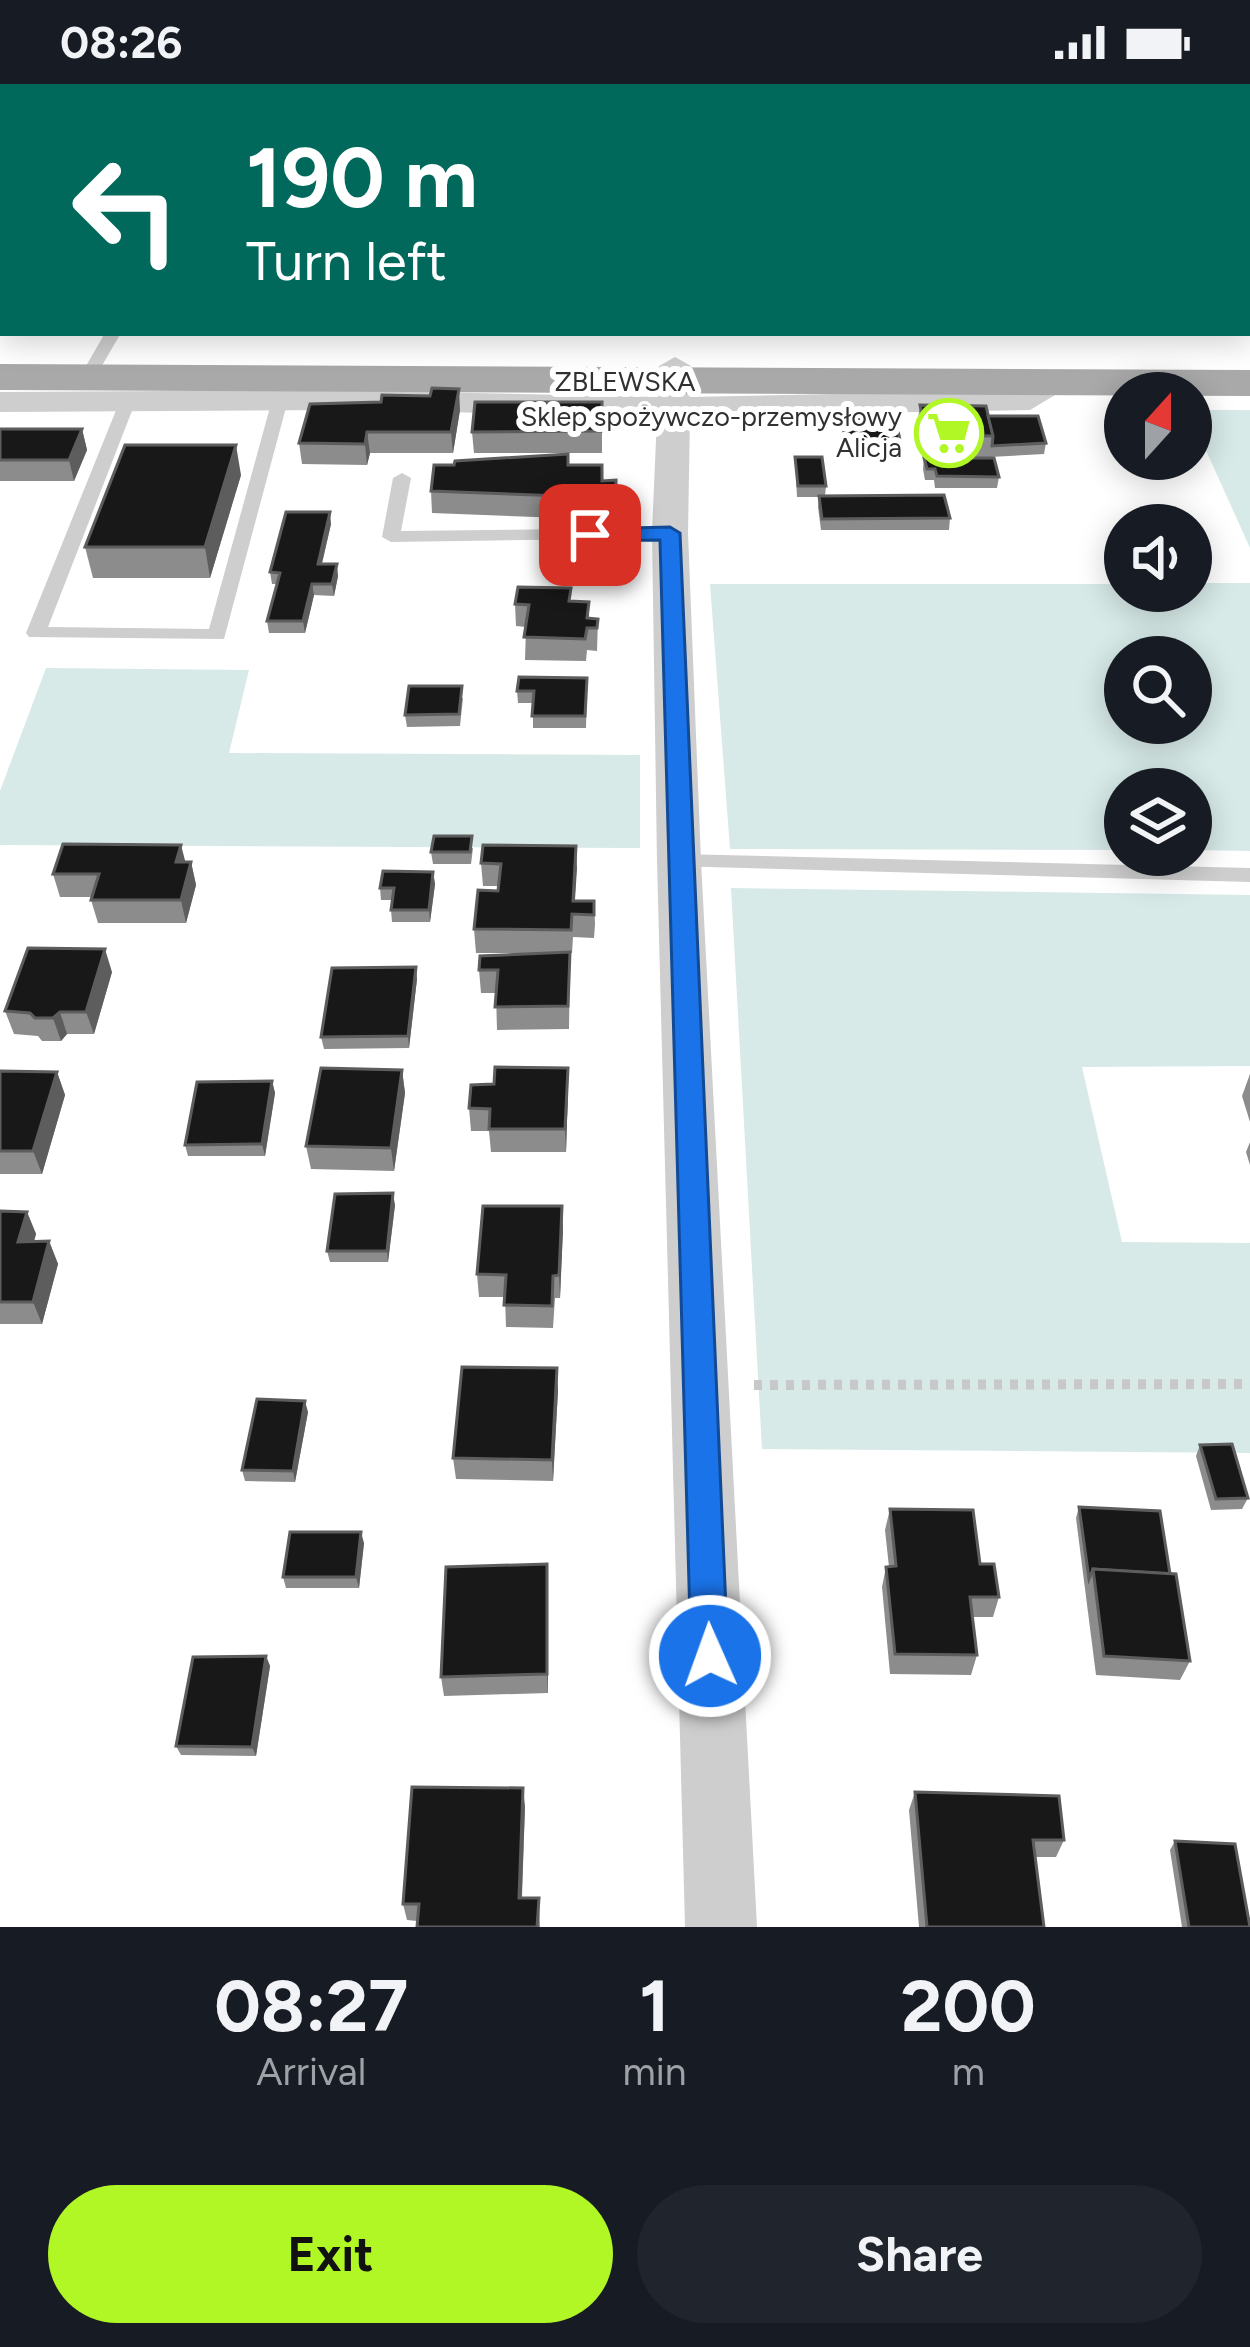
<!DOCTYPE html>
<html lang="en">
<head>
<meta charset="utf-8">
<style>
  body { margin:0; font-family:Figtree,sans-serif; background:#20242c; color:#f1f3f6; height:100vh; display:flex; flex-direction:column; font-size:45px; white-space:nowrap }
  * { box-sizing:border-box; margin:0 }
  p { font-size:39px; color:#9ea1a6 }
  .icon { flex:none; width:66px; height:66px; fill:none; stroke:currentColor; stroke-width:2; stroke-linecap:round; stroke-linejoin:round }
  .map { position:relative; height:1843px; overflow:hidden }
  .sheet { display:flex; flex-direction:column; background:#171b24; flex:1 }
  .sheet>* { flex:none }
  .hud { position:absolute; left:0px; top:0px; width:1251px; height:252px; box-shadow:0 6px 30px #0003; background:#00695c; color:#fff; overflow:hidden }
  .needle { width:78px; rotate:21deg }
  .controls { position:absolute; left:1104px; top:288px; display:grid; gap:24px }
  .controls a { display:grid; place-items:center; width:108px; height:108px; border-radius:50%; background:#171b24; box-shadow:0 6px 30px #0003; font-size:60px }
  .pin { position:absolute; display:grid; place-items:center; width:102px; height:102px; color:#fff; margin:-51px; border-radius:24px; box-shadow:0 6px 18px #0006 }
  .me { position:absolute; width:132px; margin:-66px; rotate:358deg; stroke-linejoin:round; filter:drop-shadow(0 0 9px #0008) }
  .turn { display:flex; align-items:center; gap:42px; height:252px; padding:0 48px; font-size:54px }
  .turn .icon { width:156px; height:156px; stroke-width:2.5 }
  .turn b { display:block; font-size:84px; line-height:102px }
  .eta { display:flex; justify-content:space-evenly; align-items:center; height:204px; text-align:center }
  .eta b { font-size:72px; font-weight:700; line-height:84px }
  .button { display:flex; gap:24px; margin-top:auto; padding:24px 48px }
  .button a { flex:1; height:138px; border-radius:72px; background:#b1f625; color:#111; font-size:48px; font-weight:700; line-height:138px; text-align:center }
  .button a+a { background:#20242c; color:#f1f3f6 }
  .status { display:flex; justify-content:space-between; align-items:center; height:84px; padding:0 60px; background:#171b24; direction:ltr }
  .status svg { height:33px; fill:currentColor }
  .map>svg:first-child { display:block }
</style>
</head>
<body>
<div class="status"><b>08:26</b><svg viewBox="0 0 49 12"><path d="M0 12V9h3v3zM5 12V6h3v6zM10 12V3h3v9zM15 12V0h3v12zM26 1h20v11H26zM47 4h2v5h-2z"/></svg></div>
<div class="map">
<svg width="1250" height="1843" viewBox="0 0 1250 1843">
  <rect width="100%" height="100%" fill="#fff"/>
  <g fill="#d7eae8" fill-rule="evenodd">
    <path d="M1191 326H1250V464L1191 333Z"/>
    <path d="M1191 499H1250V767L1191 766V705H1125V766L730 765 710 500H1125V507H1191ZM1191 573V639H1125V573Z"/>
    <path d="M46 584 249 586 229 669 640 671V764L0 761V707Z"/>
    <path d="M731 804 1250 811V982L1082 983 1122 1158 1250 1159V1369L762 1365Z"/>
  </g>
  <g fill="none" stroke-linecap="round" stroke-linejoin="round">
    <path stroke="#c8c8c8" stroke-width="4.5" stroke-dasharray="3 3" stroke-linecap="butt" d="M155 3 162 0"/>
    <path stroke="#c8c8c8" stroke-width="10" stroke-dasharray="8 8" stroke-linecap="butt" d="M754 1301 1250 1300"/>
    <g fill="#cecece" fill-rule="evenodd">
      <path d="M664 0H688L691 3H668Z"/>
      <rect x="1248" y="160" width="2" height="12"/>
      <rect x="1248" y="207" width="2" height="8"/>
      <rect x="0" y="237" width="3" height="10"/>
      <path d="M105 249H121L100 285H88L86 282Z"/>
      <path d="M280 311 288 316 224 555 29 553 26 549 119 319 127 314 135 319 48 543 209 545 272 316Z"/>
      <path d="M402 389 411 394 401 447 670 444 679 449 670 454 391 458 382 453 393 394Z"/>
      <path d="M679 770 1250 784V798L671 782 668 777 671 772Z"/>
    </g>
    <g fill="#cecece" fill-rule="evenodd">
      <rect x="0" y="9" width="3" height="14"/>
      <rect x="0" y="159" width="3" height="18"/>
      <path d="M675 273 691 282 690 313 1023 306 1059 289 1075 299 1030 326 690 332 688 449 701 777 757 1843H685L657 777 652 449 657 332 329 326 0 328V308L329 306 658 313 659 282Z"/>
    </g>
    <path fill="#a9a9a9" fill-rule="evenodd" d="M0 280 1250 286V312L0 306Z"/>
  </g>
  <g fill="#8c8c8c">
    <path d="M70 0H104L99 3Z"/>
    <rect x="0" y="171" width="3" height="63"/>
    <path d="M430 312 460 326 453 369H370L367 381 302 380 299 359 381 318Z"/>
    <path d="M602 318V369H474L472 348Z"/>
    <path d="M920 321 988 332 1046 359 1044 370 990 373H923L917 342Z"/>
    <path d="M855 326 898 367 862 372 861 367H845L841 343 842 332H855Z"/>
    <path d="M0 345H82L87 366 74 397H0Z"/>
    <path d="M795 373 826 402 825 412 950 434 949 446H821L818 423 819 413H797Z"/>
    <path d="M924 374 999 393 997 404H935L934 396H925L923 385Z"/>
    <path d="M569 381 602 397 616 396 617 436 432 429 431 407Z"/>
    <path d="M241 391 210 494H93L85 463Z"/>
    <path d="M331 440 322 480 338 492 334 512 314 511 305 549H269L267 537 277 500H272L270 488Z"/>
    <path d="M571 517 589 518V534L598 535 597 567 587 566 586 577 525 576 526 543 516 542 515 520Z"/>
    <path d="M587 594 586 644H533V619H518L517 607Z"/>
    <path d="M463 614 460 642 407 643 405 631Z"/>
    <path d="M576 762 575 817H594L595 840 594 854 573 853 572 869H570L569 945 497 946 496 909H481L479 886 547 869H476L474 845 498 807 499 802H483L481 779Z"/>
    <path d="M473 764 471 780H433L431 768Z"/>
    <path d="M191 778 196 801 186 839H98L91 816 92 813H60L53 790Z"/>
    <path d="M433 788 435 800 430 838H392L391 826 392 816H381L380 804Z"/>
    <path d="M112 888 94 950H67L61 957H42L38 952 14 950 5 927Z"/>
    <path d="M417 895 409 964 324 965 321 953Z"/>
    <path d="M402 986 405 1009 394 1087 311 1085 306 1062Z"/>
    <path d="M0 987 57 988 65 1011 42 1090H0Z"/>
    <path d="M1250 990V1038L1242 1012Z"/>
    <path d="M272 997 275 1009 265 1072H188L185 1061Z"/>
    <path d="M568 1006 566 1068H491L489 1047H471L469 1024Z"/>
    <path d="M1250 1058V1081L1246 1068Z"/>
    <path d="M395 1121 388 1178H330L327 1167Z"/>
    <path d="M0 1127 27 1128 36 1150 34 1158 49 1157 58 1180 42 1240H0Z"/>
    <path d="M563 1145 560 1214H555L553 1244 506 1243 505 1213H479L477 1190Z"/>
    <path d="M558 1306 553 1397 456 1395 453 1374Z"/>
    <path d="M308 1328 295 1398 245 1397 242 1386Z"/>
    <path d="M1200 1361 1248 1414 1242 1425 1211 1426 1196 1372Z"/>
    <path d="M1079 1423 1170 1490 1190 1577 1180 1596 1096 1591 1076 1434Z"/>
    <path d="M890 1425 980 1480 999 1513 993 1533H972L977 1571 971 1591 890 1590 882 1503 886 1483H889L885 1446Z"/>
    <path d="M364 1459 359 1504H286L283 1493Z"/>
    <path d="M548 1501V1609L444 1612 441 1593Z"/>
    <path d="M266 1572 270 1582 256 1672 181 1671 176 1662Z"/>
    <path d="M915 1708 1064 1756 1056 1773H1035L1044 1843H919L909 1726Z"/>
    <path d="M525 1722 522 1814H539L540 1843H417V1837L407 1836 403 1820Z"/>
    <path d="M1175 1757 1250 1843H1182L1170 1766Z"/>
  </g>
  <g fill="#5d5d5d">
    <path d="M459 305 460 326 453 369 451 348Z"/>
    <path d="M82 345 87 366 74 397 69 376Z"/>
    <path d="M367 348 370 369 367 381 365 360Z"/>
    <path d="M900 356 898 367 862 372 863 361Z"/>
    <path d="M236 361 241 391 210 494 205 463Z"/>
    <path d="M330 428 331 440 319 491 318 480Z"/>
    <path d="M337 480 338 492 334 512 332 500Z"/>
    <path d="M312 500 314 511 305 549 303 537Z"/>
    <path d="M181 761 187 784 176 778Z"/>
    <path d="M576 762 577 785 574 830 573 817Z"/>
    <path d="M191 778 196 801 186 839 181 816Z"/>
    <path d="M433 788 435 800 430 838 429 826Z"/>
    <path d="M105 865 112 888 94 950 86 928Z"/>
    <path d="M416 883 417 895 409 964 408 952Z"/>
    <path d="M60 928 67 950 61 957 53 934Z"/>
    <path d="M568 984V1006L566 1068 565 1045Z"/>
    <path d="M402 986 405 1009 394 1087 391 1064Z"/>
    <path d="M57 988 65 1011 42 1090 33 1067Z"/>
    <path d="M272 997 275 1009 265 1072 262 1060Z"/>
    <path d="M393 1109 395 1121 388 1178 387 1167Z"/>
    <path d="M562 1122 563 1145 560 1214 559 1191Z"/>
    <path d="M27 1128 36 1150 27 1180 18 1158Z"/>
    <path d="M49 1157 58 1180 42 1240 33 1218Z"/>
    <path d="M557 1284 558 1306 553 1397 552 1376Z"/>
    <path d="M305 1317 308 1328 295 1398 293 1387Z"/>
    <path d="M361 1448 364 1459 359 1504 356 1493Z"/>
    <path d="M547 1480 548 1501V1609L547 1590Z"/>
    <path d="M266 1572 270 1582 256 1672 252 1663Z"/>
    <path d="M523 1704 525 1722 521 1831 519 1814Z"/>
  </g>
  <g fill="#181818" stroke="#5d5d5d" stroke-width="3">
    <path d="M211 0H248L246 3H218L220 1Z"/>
    <path d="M337 0H573L572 3H335Z"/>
    <rect x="0" y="120" width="3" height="21"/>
    <path d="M0 171H3V199L0 204Z"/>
    <path d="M432 304 459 305 451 348H367L365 360 299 359 310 320 381 318 382 311 430 312Z"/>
    <path d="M475 318H602V347L472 348Z"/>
    <path d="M920 321 986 322 993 352 926 351Z"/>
    <path d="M855 326 895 332 900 356 863 361 862 356H846L842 332H856Z"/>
    <path d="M988 332H1038L1046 359 992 362 993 352Z"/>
    <path d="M0 345H82L69 376H0Z"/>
    <path d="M125 361H236L205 463H85Z"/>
    <path d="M568 370V381H602V397L616 396V414L431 407 434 381H454L455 377Z"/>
    <path d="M795 373H822L826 402H798Z"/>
    <path d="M924 374H994L999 393 937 392 935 385H927Z"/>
    <path d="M944 411 950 434 822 435 819 412Z"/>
    <path d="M286 428H330L318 480H337L332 500H312L303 537H267L280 489 270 488Z"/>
    <path d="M518 503 571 504 569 517 589 518 587 534 598 535 597 544H587L585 555 524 553 529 521 515 520Z"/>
    <path d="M519 593 587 594 585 632H532L534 607H517Z"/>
    <path d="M409 602H462L459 630 405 631Z"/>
    <path d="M434 752H472L470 768H431Z"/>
    <path d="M63 760 181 761 176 778H191L181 816H91L99 790H53Z"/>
    <path d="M483 761 576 762 573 817H594V831L572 830 571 846 474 845 478 806 498 807 501 780 481 779Z"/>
    <path d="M383 787 433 788 429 826H391L394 804H380Z"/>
    <path d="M28 864 105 865 86 928H60L53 934H35L30 929 5 927Z"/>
    <path d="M570 868 568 922 495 923 498 886H479L480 872Z"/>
    <path d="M416 883 408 952 321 953 332 884Z"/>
    <path d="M495 983 568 984 565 1045H489L490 1025 469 1024 471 1001 494 1000Z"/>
    <path d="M321 984 402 986 391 1064 306 1062Z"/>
    <path d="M0 987 57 988 33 1067H0Z"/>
    <path d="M272 997 262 1060 185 1061 197 998Z"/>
    <path d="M393 1109 387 1167H327L335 1110Z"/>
    <path d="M483 1122H562L559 1191 553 1192 552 1222 504 1221 506 1191 477 1190Z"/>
    <path d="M0 1127 27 1128 18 1158 49 1157 33 1218H0Z"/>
    <path d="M462 1283 557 1284 552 1376 453 1374Z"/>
    <path d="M257 1315 305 1317 293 1387 242 1386Z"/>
    <path d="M1232 1360 1248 1414 1216 1415 1200 1361Z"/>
    <path d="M1079 1423 1160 1427 1170 1490 1093 1485 1089 1495Z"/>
    <path d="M890 1425 973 1426 980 1480H994L999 1513H970L977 1571 895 1570 886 1483 896 1482Z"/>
    <path d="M290 1448H361L356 1493H283Z"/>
    <path d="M547 1480V1590L441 1593 446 1483Z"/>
    <path d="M1093 1485 1176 1490 1190 1577 1104 1572Z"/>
    <path d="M266 1572 252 1663 176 1662 193 1573Z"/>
    <path d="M412 1703 523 1704 519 1814H539L537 1843H417L419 1820H403Z"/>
    <path d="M915 1708 1059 1712 1064 1756H1033L1044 1843H927Z"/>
    <path d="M1175 1757 1235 1760 1250 1843H1189Z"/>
  </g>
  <path fill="#1a73e8" stroke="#114b97" stroke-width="3" d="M670 443 680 449 728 1572 723 1585 710 1590 697 1585 691 1572 660 456 590 457 580 451 590 445Z"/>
  <defs>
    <g id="supermarket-ring" transform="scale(3.45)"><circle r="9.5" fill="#fff" stroke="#b1f625" stroke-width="1.5"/><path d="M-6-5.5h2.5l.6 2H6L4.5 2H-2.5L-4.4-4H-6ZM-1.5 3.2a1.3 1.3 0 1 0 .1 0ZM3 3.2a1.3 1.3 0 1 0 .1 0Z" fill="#b1f625"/></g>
  </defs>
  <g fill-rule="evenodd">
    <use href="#supermarket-ring" x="949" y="349"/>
  </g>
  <g text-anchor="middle" stroke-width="12" stroke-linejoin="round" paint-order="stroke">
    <g font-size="27" fill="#313131" stroke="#fff">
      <text x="625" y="307">ZBLEWSKA</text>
    </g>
    <g font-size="27" fill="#313131" stroke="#fff" text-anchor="end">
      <text x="902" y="342">Sklep spożywczo-przemysłowy<tspan x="902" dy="31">Alicja</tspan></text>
    </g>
  </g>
</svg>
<div class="controls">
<a><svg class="needle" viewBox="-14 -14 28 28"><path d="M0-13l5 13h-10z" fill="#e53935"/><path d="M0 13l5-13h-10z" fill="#9ea1a6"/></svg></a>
<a><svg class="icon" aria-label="sound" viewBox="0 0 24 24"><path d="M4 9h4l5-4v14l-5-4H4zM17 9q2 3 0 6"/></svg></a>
<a><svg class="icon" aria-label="search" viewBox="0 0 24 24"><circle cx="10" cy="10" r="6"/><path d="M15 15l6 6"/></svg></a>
<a><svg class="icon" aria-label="layers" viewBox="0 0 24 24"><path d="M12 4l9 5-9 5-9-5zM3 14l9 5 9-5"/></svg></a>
</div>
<div class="pin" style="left:590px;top:451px;background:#d93025"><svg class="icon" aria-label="arrive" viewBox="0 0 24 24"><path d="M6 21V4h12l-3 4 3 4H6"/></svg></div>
<svg class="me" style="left:710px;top:1572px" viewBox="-20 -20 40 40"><circle r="17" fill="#1a73e8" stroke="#fff" stroke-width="3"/><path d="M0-11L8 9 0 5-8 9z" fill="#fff"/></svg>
<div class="hud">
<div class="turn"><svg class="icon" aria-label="left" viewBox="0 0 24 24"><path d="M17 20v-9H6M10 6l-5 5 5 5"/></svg><div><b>190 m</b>Turn left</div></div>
</div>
</div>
<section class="sheet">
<div class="eta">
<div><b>08:27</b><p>Arrival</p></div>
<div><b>1</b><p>min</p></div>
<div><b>200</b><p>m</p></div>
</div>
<div class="button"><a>Exit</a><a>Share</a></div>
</section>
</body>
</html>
